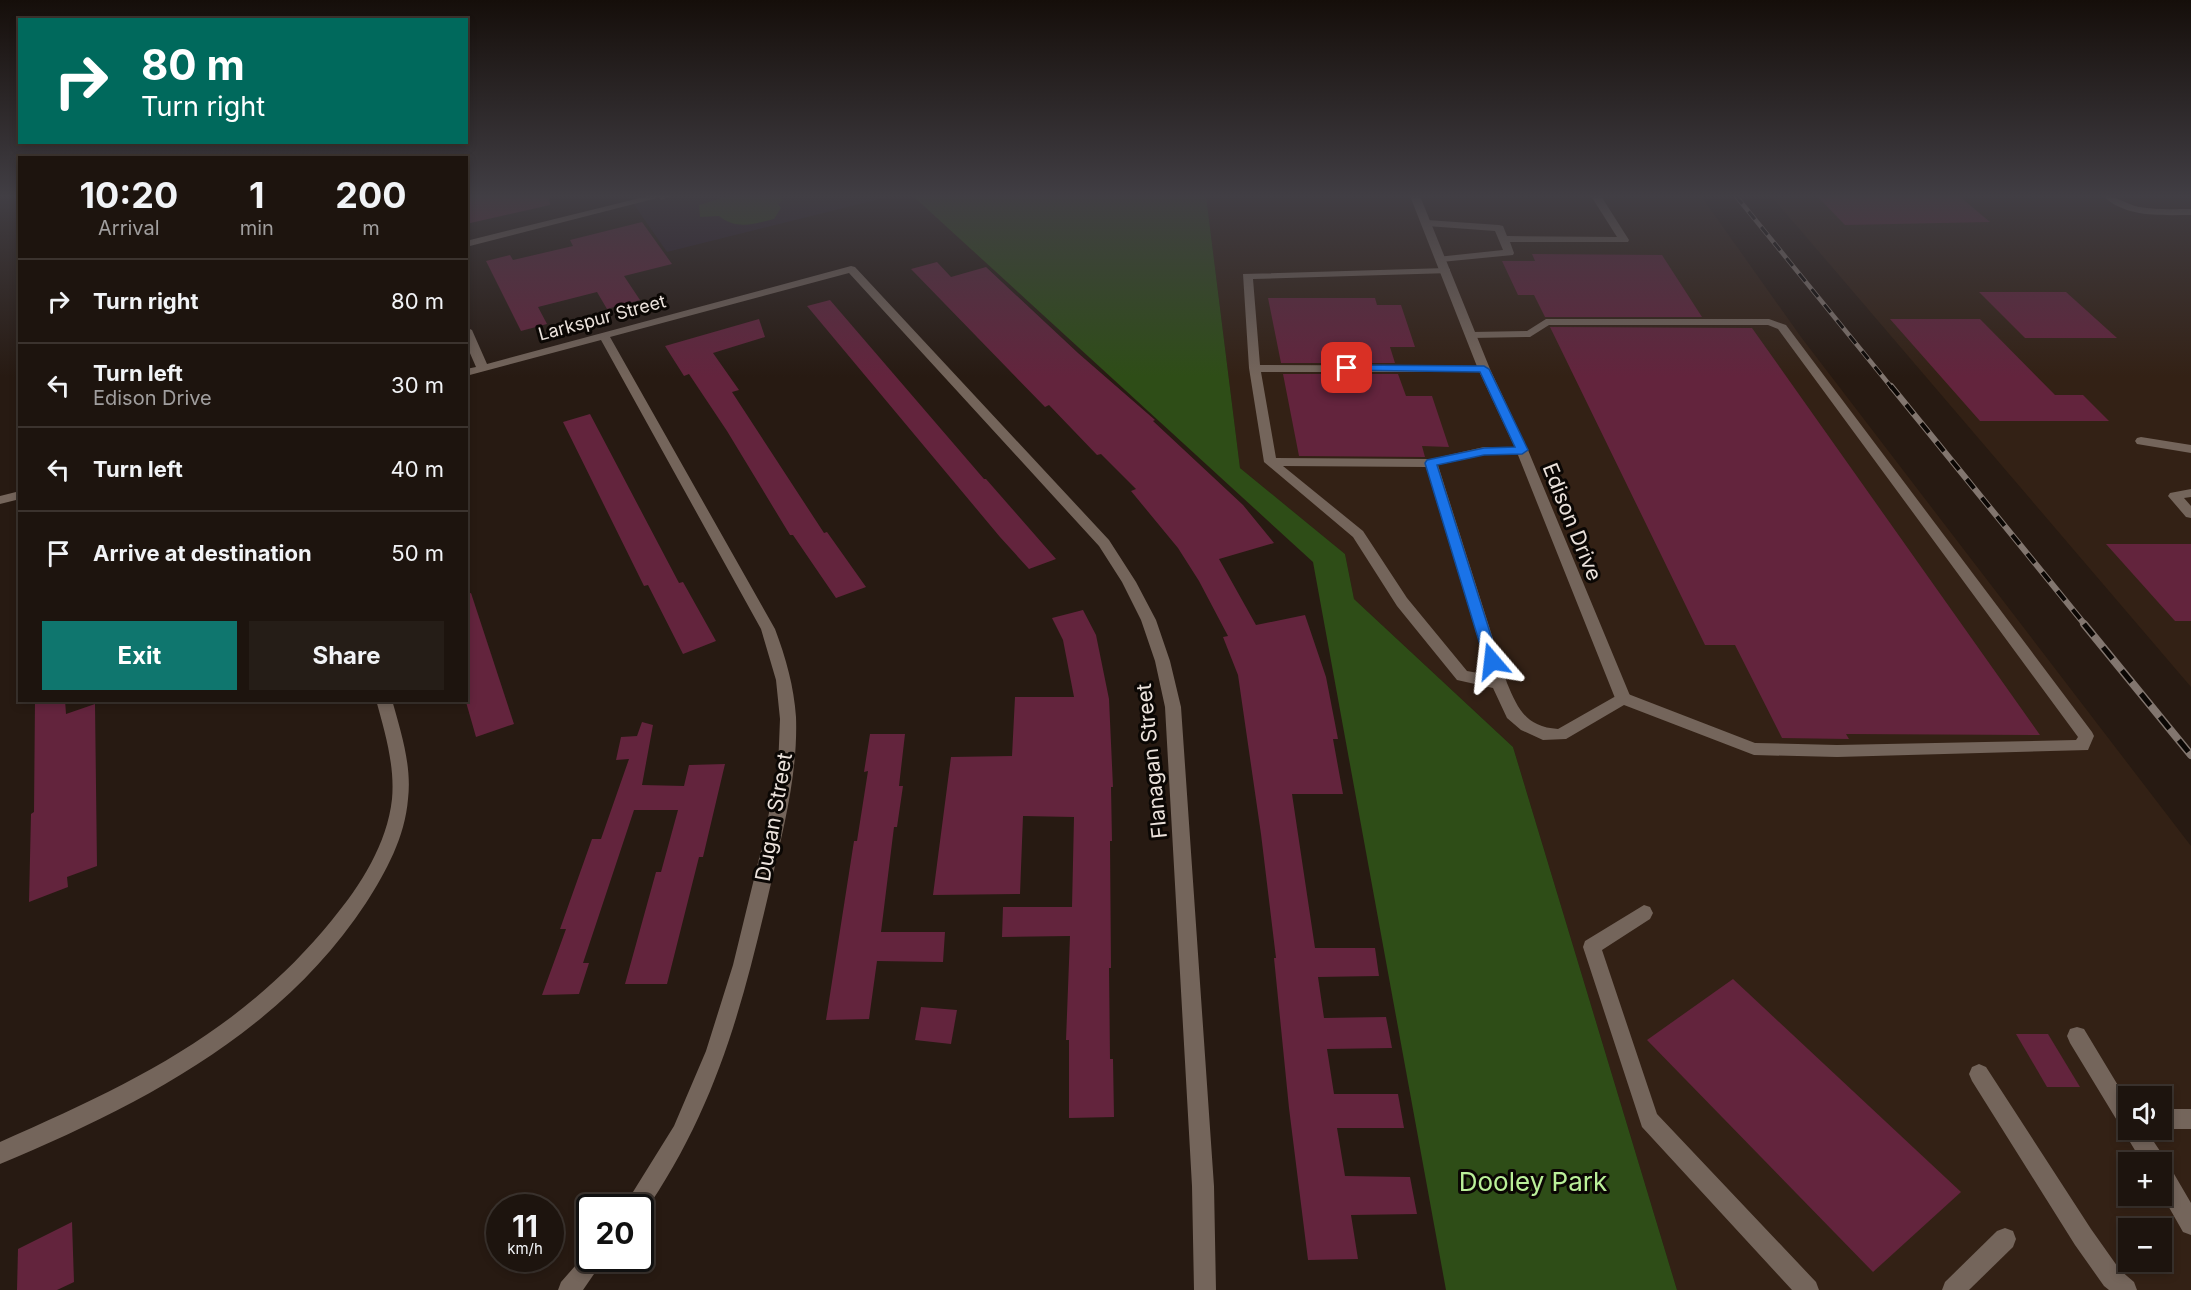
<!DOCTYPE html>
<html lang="en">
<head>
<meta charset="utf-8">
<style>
  body { margin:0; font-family:Inter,sans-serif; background:#251d17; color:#f1f3f6; height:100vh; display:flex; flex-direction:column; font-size:22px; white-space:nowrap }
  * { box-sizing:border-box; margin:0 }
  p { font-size:20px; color:#a09e9e }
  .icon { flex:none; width:33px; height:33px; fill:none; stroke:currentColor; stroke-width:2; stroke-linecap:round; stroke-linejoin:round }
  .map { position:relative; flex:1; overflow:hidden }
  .panel { position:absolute; left:18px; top:156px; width:450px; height:546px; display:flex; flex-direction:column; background:#1d140e; border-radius:0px; box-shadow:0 3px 9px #0003,0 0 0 2px #3b332e }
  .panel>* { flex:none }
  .banner { position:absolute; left:18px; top:18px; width:450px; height:126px; border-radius:0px; box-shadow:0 3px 9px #0003,0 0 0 2px #3b332e; background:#00695c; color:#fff; overflow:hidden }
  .controls { position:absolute; left:2118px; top:1086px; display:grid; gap:12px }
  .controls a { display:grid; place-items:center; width:54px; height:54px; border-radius:0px; background:#1d140e; box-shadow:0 3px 9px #0003,0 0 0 2px #3b332e; font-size:30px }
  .speed { position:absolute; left:486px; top:1194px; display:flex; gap:12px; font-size:30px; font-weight:700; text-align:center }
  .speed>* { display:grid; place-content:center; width:78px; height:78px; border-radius:50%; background:#1d140e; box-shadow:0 3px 9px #0003,0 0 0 2px #3b332e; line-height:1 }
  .speed small { font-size:15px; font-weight:400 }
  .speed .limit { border:3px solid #111; border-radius:9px; background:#fff; color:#111 }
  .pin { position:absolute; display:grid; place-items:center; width:51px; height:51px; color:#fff; margin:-26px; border-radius:12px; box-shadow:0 3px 9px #0006 }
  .me { position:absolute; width:66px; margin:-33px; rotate:343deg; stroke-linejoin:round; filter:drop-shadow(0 0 4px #0008) }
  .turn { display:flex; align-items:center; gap:21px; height:126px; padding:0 24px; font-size:27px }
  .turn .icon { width:78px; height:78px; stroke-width:2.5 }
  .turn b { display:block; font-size:42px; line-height:51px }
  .eta { display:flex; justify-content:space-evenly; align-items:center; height:102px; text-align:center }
  .eta b { font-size:36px; font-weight:700; line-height:42px }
  .cta { display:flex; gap:12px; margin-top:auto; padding:12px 24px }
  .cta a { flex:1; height:69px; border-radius:0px; background:#0f766e; color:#fff; font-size:24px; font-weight:700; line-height:69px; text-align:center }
  .cta a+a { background:#251d17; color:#f1f3f6 }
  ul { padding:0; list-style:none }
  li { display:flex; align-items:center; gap:18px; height:84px; padding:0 24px; border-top:2px solid #3b332e }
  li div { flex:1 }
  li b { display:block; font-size:22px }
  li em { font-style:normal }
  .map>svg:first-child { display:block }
</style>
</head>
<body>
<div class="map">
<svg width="2191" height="1290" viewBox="0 0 2191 1290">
  <rect width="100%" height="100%" fill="#271a12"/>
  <g fill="#332115" fill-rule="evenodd">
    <path d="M1206 196H1701L1801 337 2191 846V1290H1677L1513 747 1354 599 1345 554 1240 468ZM2128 1096H2162V1130H2128ZM2128 1162H2162V1196H2128ZM2128 1228H2162V1262H2128Z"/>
    <path d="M1771 196H2191V687L1832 267Z"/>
  </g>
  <path fill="#2d1f2b" d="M628 196H892L667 252Z"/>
  <g fill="#2e4d17">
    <path d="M728 196H779L783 200 778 204 781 208 774 219C754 224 736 230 719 216L700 217 699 205Z"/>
    <path d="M913 196H1206L1240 468 1345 554 1354 599 1513 747 1677 1290H1446L1313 562Z"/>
  </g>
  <g fill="#63243d">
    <path d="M466 196H549L550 205 466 224Z"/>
    <path d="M1817 196H1959L1990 222 1845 225Z"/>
    <path d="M642 222 672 264 624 276 640 300 607 309 597 292 538 307 547 324 521 331 486 261 510 255 513 260 573 246 570 240Z"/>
    <path d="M1532 254 1662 255 1702 317H1545L1534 295H1518L1502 261H1535Z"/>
    <path d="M937 262 951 277 986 267 1078 353 1155 420 1153 421 1243 505 1274 543 1219 559 1256 625 1305 615 1326 677 1338 739H1333L1343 794H1292L1315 948H1375L1379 976 1318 977 1324 1018 1386 1017 1392 1048 1327 1049 1334 1094H1398L1404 1128H1337L1345 1176 1410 1177 1417 1214 1351 1215 1358 1259 1308 1260 1289 1108 1274 958H1276L1261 834 1238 675 1223 637 1228 636 1199 581 1178 548 1131 491 1136 489 1101 454 1097 455 1049 405 1045 407 911 269Z"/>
    <path d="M1979 292H2066L2117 338H2025Z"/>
    <path d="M1268 298H1375L1377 305H1401L1415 347H1390L1395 363H1281Z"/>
    <path d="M830 300 984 479H986L1056 559 1029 569 1000 537 807 306Z"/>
    <path d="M759 319 765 337 713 353 739 390 732 392 824 533 827 532 866 587 836 598 793 535H790L727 431 689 374 684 376 665 346Z"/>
    <path d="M1890 319H1980L2055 395H2083L2109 421H1980Z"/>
    <path d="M1550 327 1752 328 2040 735 1846 734 1849 739 1782 738 1735 645H1705Z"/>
    <path d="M1283 374H1398L1406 396H1432L1449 447 1422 446 1425 457 1299 456Z"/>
    <path d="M590 414 679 583 683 582 716 641 683 654 648 585 644 586 563 422Z"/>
    <path d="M2106 544H2191V621H2175Z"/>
    <path d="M471 593 514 724 476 737 466 702V594Z"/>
    <path d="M1083 610 1096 635 1109 699 1113 787H1111L1112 841H1110L1111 968H1109L1110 1059H1113L1114 1117 1069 1118V1040H1066L1070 936 1002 937 1003 907H1072L1074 817 1023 816 1020 894 933 895 951 757 1012 756 1015 697H1074L1063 640 1052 618Z"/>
    <path d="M35 700H65L66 714 95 704 97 866 67 877 68 887 29 902 31 814 34 812Z"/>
    <path d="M642 722 653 725 642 785 684 786 689 765 725 764 703 857H699L667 984H625L656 872H661L678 810H634L583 963H589L579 994 542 995 566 929H560L592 839H601L629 759 616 760 621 737 637 736Z"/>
    <path d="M870 734H905L899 786H903L897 827H894L881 932H945L943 962 877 961 869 1019 826 1020 854 841H857L868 771 864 772Z"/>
    <path d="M1733 979 1961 1192 1873 1272 1647 1040Z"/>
    <path d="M921 1007 957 1010 951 1044 915 1040Z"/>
    <path d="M2016 1034H2048L2080 1087H2047Z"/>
    <path d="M72 1222 74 1282 57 1290H17L18 1249Z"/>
  </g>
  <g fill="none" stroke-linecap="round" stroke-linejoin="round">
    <g fill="#74655b" fill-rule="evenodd">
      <path d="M657 196H671L661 200Z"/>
      <path d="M1591 196H1601L1629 240 1628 242H1510L1514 253 1513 255 1441 262 1437 261V257L1503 250 1495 231 1427 226 1422 223 1427 220 1499 225 1503 226 1507 236 1617 237Z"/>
      <path d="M2103 196C2117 196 2126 204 2139 207 2156 210 2174 209 2191 209V215C2162 215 2126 218 2103 196Z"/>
      <path d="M1446 268 1450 269V273L1253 279 1260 365 1484 366 1490 369 1484 372H1261L1276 458 1431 459 1484 447H1526L1528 450 1522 454 1484 455 1438 465 1507 683C1518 709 1526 727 1558 729L1623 692 1755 743 1837 745 2076 740 2078 737 1778 329 1768 325H1549L1530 337 1471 338 1465 335 1471 332 1527 331 1546 319H1769L1786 325 2092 732 2094 736 2088 750 1837 757 1754 755 1624 705 1566 739 1543 740 1521 730 1507 718 1493 688 1457 680 1397 606 1353 537 1264 462 1249 368 1243 274ZM1283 466 1426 467 1489 675 1467 671 1407 598 1363 531Z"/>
      <path d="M2141 437 2191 445V453L2137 444 2135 441 2137 438Z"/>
      <path d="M2191 489V497L2184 498 2191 506V518L2186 517 2168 496 2170 493Z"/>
      <path d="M1644 905 1650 907 1653 913 1650 919 1602 950 1657 1114 1816 1282 1819 1290H1792L1642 1127 1583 947 1585 941Z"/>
      <path d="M2077 1027 2084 1029 2128 1102V1130H2146L2162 1154 2163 1165 2170 1167 2191 1203V1235L2183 1232 2162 1195V1162H2142L2127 1137 2124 1129 2121 1127 2070 1043 2067 1036 2070 1029Z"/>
      <path d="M1979 1064 1986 1067 2091 1229 2120 1270 2134 1282 2137 1290H2109L2104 1286 2075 1245 1972 1081 1969 1074 1972 1067Z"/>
      <rect x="2162" y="1109" width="29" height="20"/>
      <path d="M2005 1228 2013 1231 2016 1239 2013 1247 1969 1290H1942L1945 1282 1997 1231Z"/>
    </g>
    <g fill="#74655b" fill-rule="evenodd">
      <path d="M648 196H665L466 247V241Z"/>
      <path d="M1410 196H1420L1490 369 1528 450 1631 698 1629 702H1617L1615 698 1516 450 1478 369Z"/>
      <path d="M851 266 855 267 1109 540 1136 582 1156 620 1170 661 1181 707 1214 1186 1216 1290H1194L1192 1186 1165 707 1155 661 1141 620 1122 582 1099 546 849 273 610 337 775 629C786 658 794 687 796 717 798 772 784 826 772 879 743 1004 717 1108 642 1216L640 1208H623L674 1126 706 1051 733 965 763 842 778 769 780 719 776 680 761 629 601 340 466 376V369L476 367 466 344V327L472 330 487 364Z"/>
      <path d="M20 491V499L0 504V496Z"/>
      <path d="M376 700H392C401 732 412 766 408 799 405 837 386 872 366 903 281 1033 139 1106 0 1164V1142C131 1084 240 1033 332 920 361 885 387 844 392 799 395 766 385 732 376 700Z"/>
      <path d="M590 1249V1258H605L583 1290H558L561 1282Z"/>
    </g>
    <g stroke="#82766f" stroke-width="4.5">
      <path id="rail-far2" d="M1736 196 1892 388"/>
    </g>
    <g stroke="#82766f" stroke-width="6">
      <path id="rail-far1" d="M1891 386 2086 626"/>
    </g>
    <g stroke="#82766f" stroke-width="8">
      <path id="rail" d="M2084 624 2191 755"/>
    </g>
    <use href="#rail-far2" stroke="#0b0704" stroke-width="3" stroke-dasharray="10" stroke-linecap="butt"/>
    <use href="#rail-far1" stroke="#0b0704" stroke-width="4" stroke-dasharray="12" stroke-linecap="butt"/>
    <use href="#rail" stroke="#0b0704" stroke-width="5" stroke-dasharray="15" stroke-linecap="butt"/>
  </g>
  <linearGradient id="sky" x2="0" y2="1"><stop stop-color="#150e0a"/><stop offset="0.52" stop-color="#413e44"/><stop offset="1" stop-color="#413e44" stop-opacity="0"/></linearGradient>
  <rect width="2191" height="377" fill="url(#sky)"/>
  <path fill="#1a73e8" stroke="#114b97" stroke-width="1.5" d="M1347 365 1484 366 1489 369 1528 450 1522 454 1484 455 1437 465 1499 661 1497 665H1487L1485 661 1425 463 1427 460 1484 448 1515 447 1480 372 1343 370V366Z"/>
  <g text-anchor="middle" stroke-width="6" stroke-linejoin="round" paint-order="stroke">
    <g font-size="18" fill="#ebe2dc" stroke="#0b0704">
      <text transform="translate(602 318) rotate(-15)" y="6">Larkspur Street</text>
    </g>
    <g font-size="21" fill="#ebe2dc" stroke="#0b0704">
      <text transform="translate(1572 522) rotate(68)" y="7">Edison Drive</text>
      <text transform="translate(1152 761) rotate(-96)" y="7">Flanagan Street</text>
      <text transform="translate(774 817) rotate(-80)" y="7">Dugan Street</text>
    </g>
    <g font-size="26" fill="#baf099" stroke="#0b0704">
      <text x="1533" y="1191">Dooley Park</text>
    </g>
  </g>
</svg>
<div class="controls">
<a><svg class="icon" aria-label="sound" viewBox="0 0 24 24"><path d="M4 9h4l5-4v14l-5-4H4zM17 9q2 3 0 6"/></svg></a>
<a>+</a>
<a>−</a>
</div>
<div class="speed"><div>11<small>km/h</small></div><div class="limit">20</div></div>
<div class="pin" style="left:1347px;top:368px;background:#d93025"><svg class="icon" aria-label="arrive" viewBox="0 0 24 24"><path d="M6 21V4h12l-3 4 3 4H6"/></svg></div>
<svg class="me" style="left:1492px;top:661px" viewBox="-20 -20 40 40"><path d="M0-17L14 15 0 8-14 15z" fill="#1a73e8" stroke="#fff" stroke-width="4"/></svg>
<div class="banner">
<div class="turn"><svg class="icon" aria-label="right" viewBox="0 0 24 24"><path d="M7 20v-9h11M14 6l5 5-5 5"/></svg><div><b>80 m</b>Turn right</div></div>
</div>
<section class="panel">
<div class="eta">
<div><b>10:20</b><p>Arrival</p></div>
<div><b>1</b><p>min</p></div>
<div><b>200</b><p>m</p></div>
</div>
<ul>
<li><svg class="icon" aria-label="right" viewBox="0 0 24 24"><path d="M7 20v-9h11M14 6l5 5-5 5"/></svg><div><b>Turn right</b></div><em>80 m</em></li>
<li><svg class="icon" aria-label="left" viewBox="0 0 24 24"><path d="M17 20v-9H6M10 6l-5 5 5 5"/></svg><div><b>Turn left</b><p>Edison Drive</p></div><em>30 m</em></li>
<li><svg class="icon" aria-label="left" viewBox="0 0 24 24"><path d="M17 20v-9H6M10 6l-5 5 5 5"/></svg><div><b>Turn left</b></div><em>40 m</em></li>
<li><svg class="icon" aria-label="arrive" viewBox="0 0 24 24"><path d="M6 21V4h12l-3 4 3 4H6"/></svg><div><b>Arrive at destination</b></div><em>50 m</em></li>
</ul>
<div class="cta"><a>Exit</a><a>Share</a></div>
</section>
</div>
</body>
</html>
